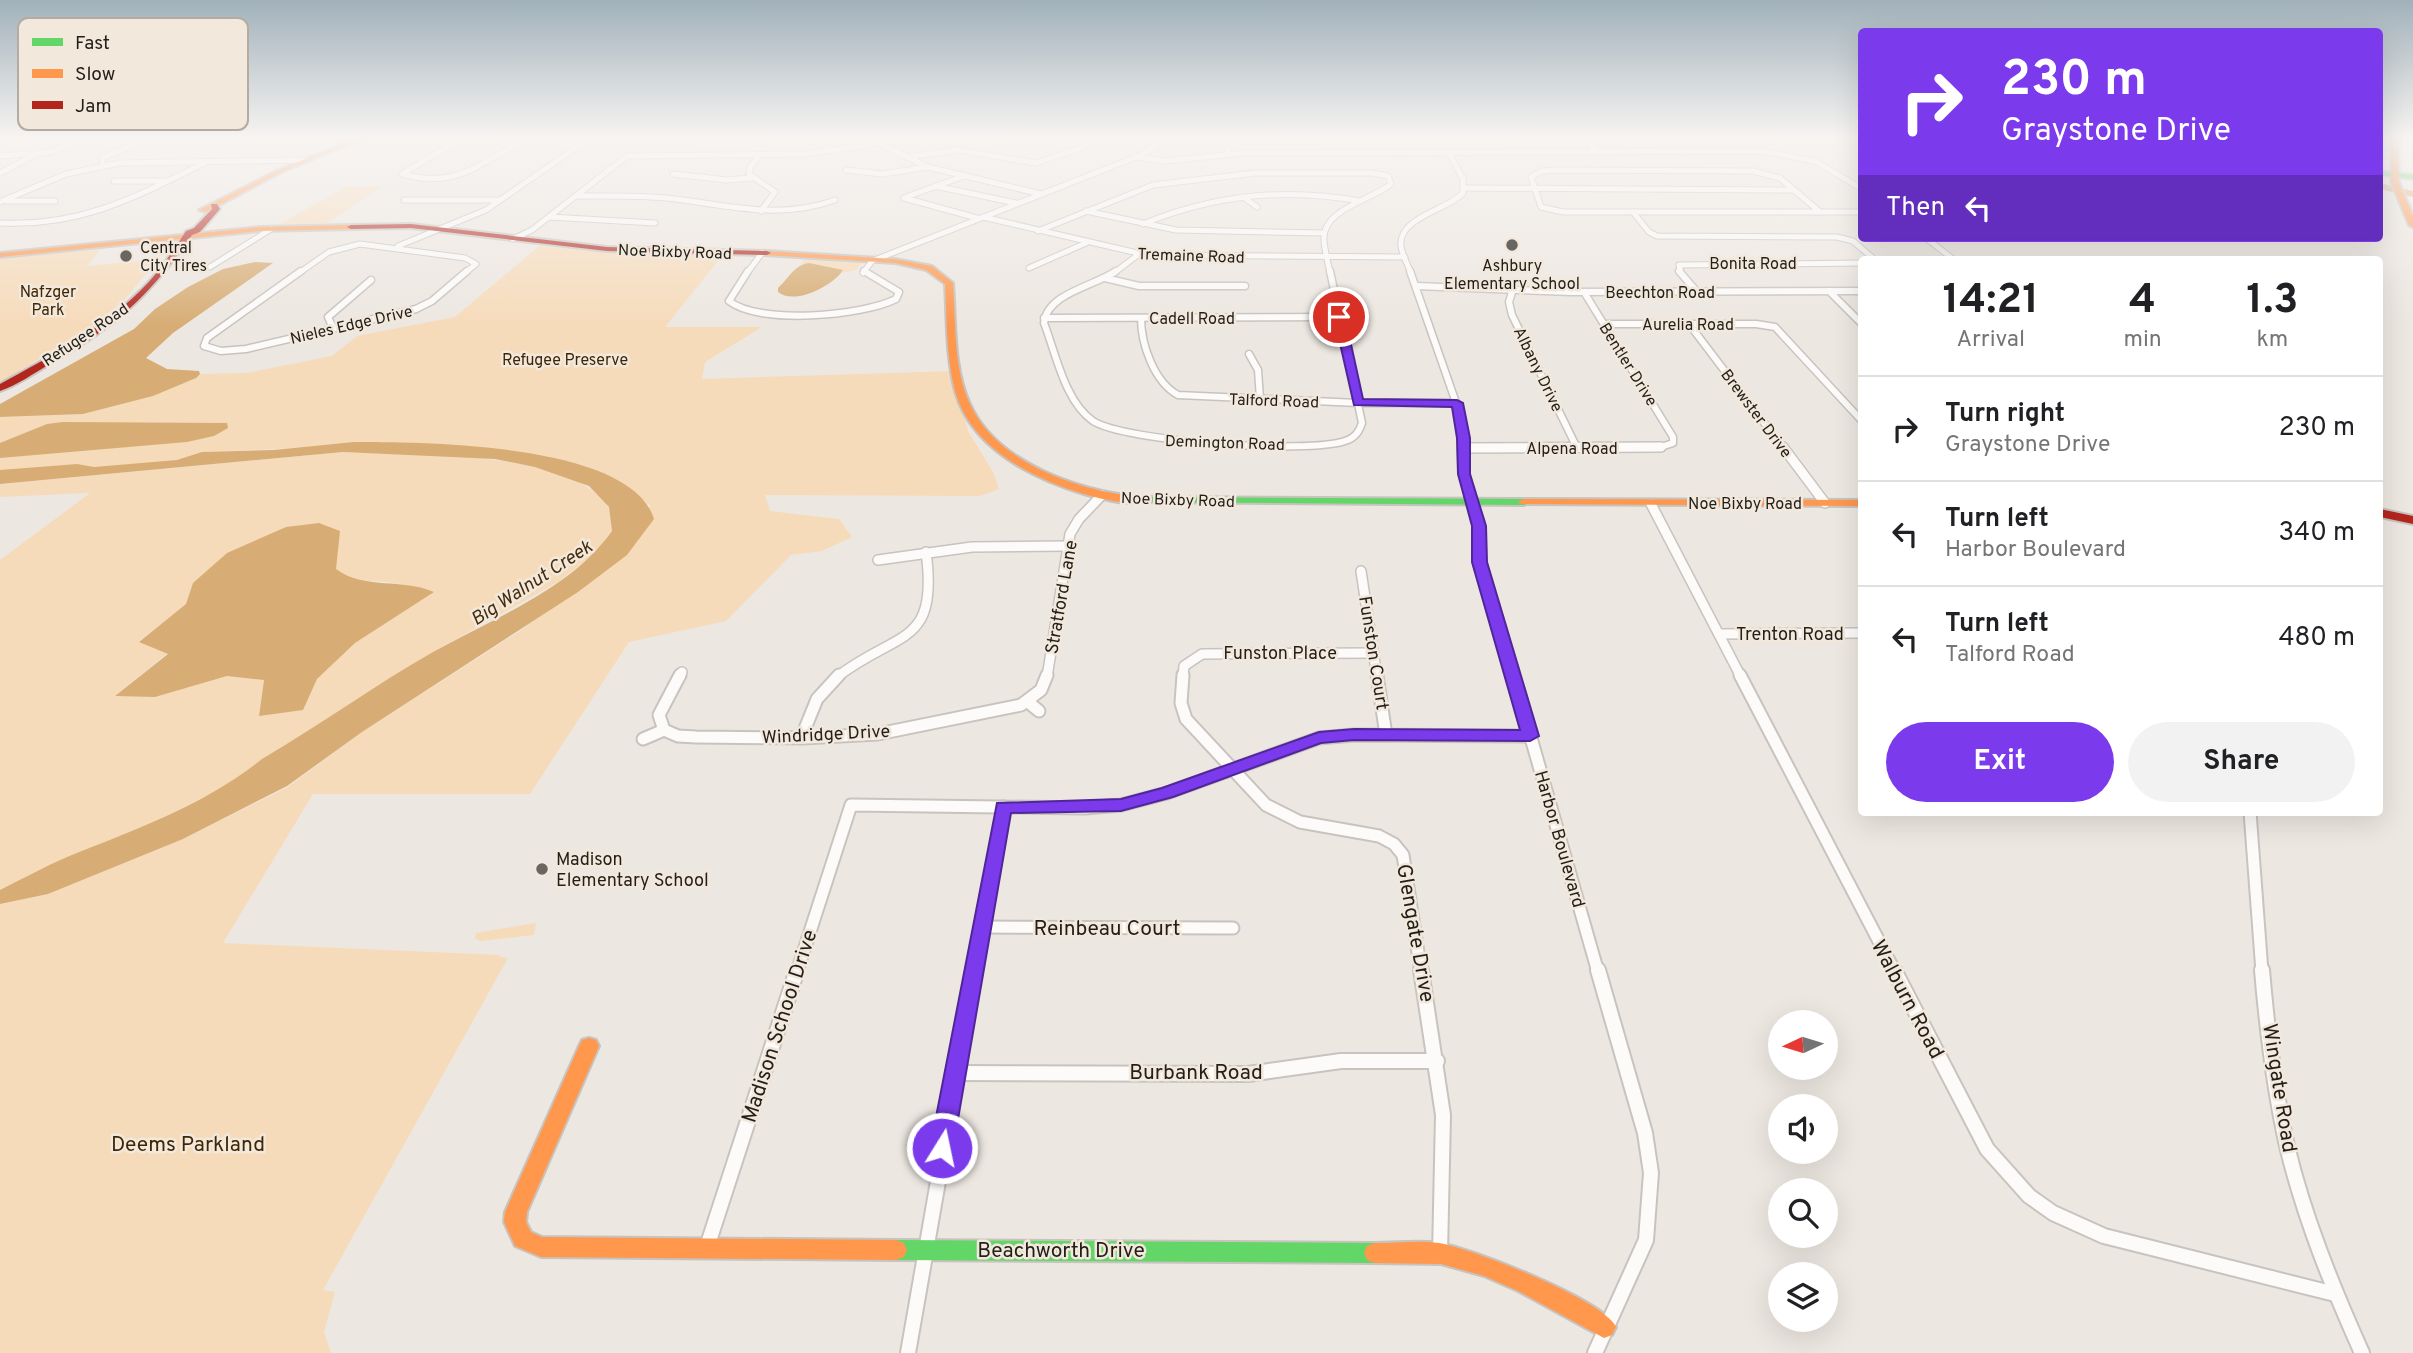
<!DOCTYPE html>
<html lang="en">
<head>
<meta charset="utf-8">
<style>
  body { margin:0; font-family:Overpass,sans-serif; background:#f2f2f2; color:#202124; height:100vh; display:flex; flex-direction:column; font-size:26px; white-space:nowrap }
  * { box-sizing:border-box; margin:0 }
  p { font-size:23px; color:#757577 }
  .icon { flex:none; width:38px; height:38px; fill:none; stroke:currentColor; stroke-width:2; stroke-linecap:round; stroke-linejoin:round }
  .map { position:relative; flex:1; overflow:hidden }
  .details { position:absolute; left:1858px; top:256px; width:525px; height:560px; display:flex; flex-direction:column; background:#fff; border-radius:7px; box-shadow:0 7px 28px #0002 }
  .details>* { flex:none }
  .banner { position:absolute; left:1858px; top:28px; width:525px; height:214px; border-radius:7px; box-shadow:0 7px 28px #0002; background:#7c3aed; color:#fff; overflow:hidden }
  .needle { width:46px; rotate:266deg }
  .tools { position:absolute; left:1768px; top:1010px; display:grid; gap:14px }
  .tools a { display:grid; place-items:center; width:70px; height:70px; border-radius:50%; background:#fff; box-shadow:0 7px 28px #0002; font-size:35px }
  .pin { position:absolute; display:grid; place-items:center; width:60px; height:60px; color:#fff; margin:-30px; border:4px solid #fff; border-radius:50%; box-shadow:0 2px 7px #0007 }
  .me { position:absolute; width:77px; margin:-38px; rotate:10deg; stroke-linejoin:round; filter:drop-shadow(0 0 5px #0008) }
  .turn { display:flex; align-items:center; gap:24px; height:147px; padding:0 28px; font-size:32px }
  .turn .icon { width:91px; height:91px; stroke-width:2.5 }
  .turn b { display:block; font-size:49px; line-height:60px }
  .then { display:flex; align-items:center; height:66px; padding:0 28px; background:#0003; gap:14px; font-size:26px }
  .eta { display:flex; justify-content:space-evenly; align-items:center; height:119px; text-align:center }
  .eta b { font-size:42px; font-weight:700; line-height:49px }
  .button { display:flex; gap:14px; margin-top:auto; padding:14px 28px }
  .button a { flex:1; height:80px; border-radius:42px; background:#7c3aed; color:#fff; font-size:28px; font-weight:700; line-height:80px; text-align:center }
  .button a+a { background:#f2f2f2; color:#202124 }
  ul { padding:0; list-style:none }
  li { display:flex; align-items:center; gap:21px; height:105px; padding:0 28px; border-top:2px solid #e0e0e0 }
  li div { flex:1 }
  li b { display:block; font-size:26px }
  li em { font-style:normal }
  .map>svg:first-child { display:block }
</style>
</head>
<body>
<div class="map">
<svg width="2413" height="1353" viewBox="0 0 2413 1353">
  <rect width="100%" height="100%" fill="#ede7e1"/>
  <g fill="#f6dbba" fill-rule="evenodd">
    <path d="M347 186H384L327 223 280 224Z"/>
    <path d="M539 246 620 254 722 256 665 327H762L705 362 702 379 954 371 968 431 994 474 999 489 980 496 765 495 770 511 839 519 852 537 822 551 791 555 726 621 629 642 530 794H313L223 943 500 955 499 957 508 958 323 1290 335 1292 324 1332 331 1353H0V904L48 894 183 839 286 788 362 732 518 632 627 555 650 505 522 453 301 448 202 452 192 460 0 476V417L83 414 153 396 200 374 247 373 332 356 357 336 455 317Z"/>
    <path d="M100 250 87 266 158 259 124 300 95 324 0 383V258Z"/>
    <path d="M807 257 864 260 856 270 842 273 843 270 801 264Z"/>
    <path d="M343 452C408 456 566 448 607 505 612 511 611 523 612 531L598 551 558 582 433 652 199 802 134 833 65 858 0 890V560L90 493 0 497V484ZM336 569 351 580 388 582 433 592 355 643 317 679 302 710 259 715 264 680 227 676 155 697 116 695 168 653 139 641 187 604 193 583Z"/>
    <path d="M536 923 534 935 480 941 475 938 476 933Z"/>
  </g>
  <g fill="#d7ad75">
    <path d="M255 262 273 263 173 333 146 358 167 369 199 371 200 374 196 378 153 396 83 414 0 417V404L134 329 155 309 188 287 223 269Z"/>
    <path d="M809 263 843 270C834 285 795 306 778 292V288C789 278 794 265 809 263Z"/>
    <path d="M63 422 227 423 228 428 214 436 187 442 0 458V443L47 424Z"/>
    <path d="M354 442C420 442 631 442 654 519L627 555 578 592 362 732 287 786 183 839 48 894 0 904V890C22 879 44 867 67 857 136 829 203 806 262 759 320 725 375 685 433 652 495 617 570 590 612 531L609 507 589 486 535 467 495 459 343 452 0 484V470L77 464 94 467 177 460 202 452 274 450Z"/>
    <path d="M319 523 340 531 336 569C364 590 402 578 434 592L355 643 317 679 303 710 259 716 264 680 227 676 155 697 115 696 168 654 139 642 186 604 193 583 227 553 286 527Z"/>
  </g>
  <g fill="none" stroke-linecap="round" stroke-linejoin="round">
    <path fill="#d7ad75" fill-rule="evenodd" d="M2380 183 2413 191V197L2380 189Z"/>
    <g stroke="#c8c3be" stroke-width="7">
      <g id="street-far4">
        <path d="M464 137 402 174C464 191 482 157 534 137"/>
        <path d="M617 137H799"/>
        <path d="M867 137 928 167 1041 194"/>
        <path d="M1224 137 1229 154"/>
        <path d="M1584 137 1596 151"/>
        <path d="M1789 137 1835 142"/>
        <path d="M0 138H80"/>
        <path d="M139 142H281L320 137"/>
        <path d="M389 144 405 137"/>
        <path d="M760 155 750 167 749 174 775 192 761 211"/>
        <path d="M0 156 50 152 90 137"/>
        <path d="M907 157 958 150 1036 163 1083 147 1092 137"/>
        <path d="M1136 157 1166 161 1242 153 1762 151 1815 161 1862 189"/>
        <path d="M103 165 102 158 145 140"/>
        <path d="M846 170 882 174 928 167"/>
        <path d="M1557 170 1753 171 1780 178 1820 212H1563L1541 207 1531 177 1542 171Z"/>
        <path d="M0 173 34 155"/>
        <path d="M673 174 727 180 752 178"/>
        <path d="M114 181H163"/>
        <path d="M935 186 1016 203"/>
        <path d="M1464 188 1794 190"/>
        <path d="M575 196C605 196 636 195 666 198 725 204 777 221 835 200"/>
        <path d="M906 197 964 176"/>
        <path d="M1243 197 1257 207"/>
        <path d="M904 198 977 218"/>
        <path d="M404 200H500"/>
        <path d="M6 201H55"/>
        <path d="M0 202 66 174 119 163 303 160"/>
        <path d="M1086 211 1176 230 1324 233"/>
        <path d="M1633 212 1649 232 1657 236 1837 237 1853 241 1874 259"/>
        <path d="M1820 212H1862"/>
        <path d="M549 217 655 223"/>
        <path d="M983 217 1146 255 1405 257"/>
        <path d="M0 223C81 227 136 197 206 162"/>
        <path d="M1143 224C1214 195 1284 187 1359 201"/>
        <path d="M1038 231 1153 185 1255 173H1372L1388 176 1391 184C1372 200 1321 209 1324 241 1325 252 1328 263 1330 273"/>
        <path d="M1926 238 1953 259"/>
        <path d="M513 239 532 230 627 156 806 154 919 137"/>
        <path d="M398 246 486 210 591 137"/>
        <path d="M210 267 271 229"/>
        <path d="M1029 268 1086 243"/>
        <path d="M299 273 329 252 360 244 465 258 476 264 465 273"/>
        <path d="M747 273 762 253"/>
        <path d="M863 273 872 261 1136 157 1152 149 1160 137"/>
        <path d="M1114 273 1139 254"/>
        <path d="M1411 273C1408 265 1402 255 1401 246 1398 217 1448 210 1463 193V179L1449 153"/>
        <path d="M1681 273 1679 265 1862 263"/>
      </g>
    </g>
    <g stroke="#c8c3be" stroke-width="9">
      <g id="street-far3">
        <path d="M301 271 207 338 204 346 221 351 246 349 416 309 432 301 467 271"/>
        <path d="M748 271 729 301C759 325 862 316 896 299L899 292 864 271"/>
        <path d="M1116 271C1095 286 1047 293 1044 323 1056 354 1065 402 1093 421 1126 442 1308 454 1345 441 1355 438 1359 432 1362 423L1330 271"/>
        <path d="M1410 271 1461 417 1462 449"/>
        <path d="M1679 271 1697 292"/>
        <path d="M1105 278 1139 286H1245"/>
        <path d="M1416 286 1571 292 1862 291"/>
        <path d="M1513 289 1509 302 1512 315 1577 448"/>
        <path d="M1829 291 1862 324"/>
        <path d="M1044 318 1339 317"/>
        <path d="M1141 318C1141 344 1154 382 1178 395L1358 403H1457"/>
        <path d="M1604 324H1756L1775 327 1862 421"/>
        <path d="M1689 324 1784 449"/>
        <path d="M333 328 328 317 371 280"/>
        <path d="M1249 354 1258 370 1260 399"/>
        <path d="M1463 448H1658L1673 443V437L1584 292"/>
      </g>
    </g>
    <g stroke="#c8c3be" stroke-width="12">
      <g id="street-far2">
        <path d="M1462 447 1463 467 1479 526 1480 562 1513 677"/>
        <path d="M1783 447 1825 503"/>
        <path d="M1463 448 1661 447"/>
        <path d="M1651 504 1741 677"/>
        <path d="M878 560 972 547 1067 546"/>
        <path d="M1361 571 1377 677"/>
        <path d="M1719 634 1862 633"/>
        <path d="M680 677 682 672"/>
        <path d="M837 677C898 630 939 647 926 552"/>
        <path d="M1047 677 1070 534 1079 519 1102 495"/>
        <path d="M1183 677 1184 666 1202 654 1374 653"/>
      </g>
    </g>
    <g stroke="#c8c3be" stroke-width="15">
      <g id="street-far1">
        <path d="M1183 675 1181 703 1186 719 1266 805 1300 822 1379 836 1394 844 1403 855 1421 972"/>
        <path d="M1377 675 1386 735"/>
        <path d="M1513 675 1598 972"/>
        <path d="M1740 675 1895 972"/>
        <path d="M1028 702 1039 711"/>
        <path d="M664 730 678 736 696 737 803 738 878 734 1021 705 1041 690 1047 675"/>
        <path d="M664 730 659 715 680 675"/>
        <path d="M802 736 817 699 839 675"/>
        <path d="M643 739 664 730"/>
        <path d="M2250 812 2262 972"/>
        <path d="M981 927 1233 928"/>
        <path d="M797 972 851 805 1085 808 1121 805 1167 793 1319 738 1354 735 1530 736"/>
        <path d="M974 972 1003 807"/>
      </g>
    </g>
    <g stroke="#c8c3be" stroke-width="18">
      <g id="street">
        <path d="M1421 970 1443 1115 1440 1254"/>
        <path d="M1894 970 1987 1149 2029 1196 2053 1213 2104 1236 2335 1294"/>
        <path d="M2262 970C2267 1029 2274 1088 2287 1146 2304 1217 2332 1286 2362 1353"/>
        <path d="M955 1073 1248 1074 1341 1061H1437"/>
        <path d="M707 1247 797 970"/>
        <path d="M908 1353 975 970"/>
        <path d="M1595 1353 1646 1240 1651 1173 1645 1133 1598 970"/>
      </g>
    </g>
    <g stroke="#c8c3be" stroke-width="4">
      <g id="fast">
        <path d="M2380 171 2413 175V179L2380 175Z"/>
        <path d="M1141 497 1524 499 1530 502 1524 505 1137 502V498Z"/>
        <path d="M896 1240 1375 1243 1383 1246 1386 1253 1383 1260 1375 1263 896 1260 888 1257 885 1250 888 1243Z"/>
      </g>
    </g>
    <g stroke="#c8c3be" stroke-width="4">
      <g id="slow">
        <path d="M359 137H367L282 172 206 212 199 210 278 170Z"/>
        <path d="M2392 137H2398L2399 182 2413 216V227L2409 225 2391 182Z"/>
        <path d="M351 225H354V229L260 231 0 257V253L260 227Z"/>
        <path d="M767 251 895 259 932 266 953 283C956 322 953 368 970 404 997 464 1080 491 1141 497L1147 500C1136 508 1098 498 1084 494 1032 478 971 448 955 391 946 356 947 319 945 284L926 270 895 263 764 255V251Z"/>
        <path d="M1524 499 1862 500V506L1520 504 1518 502Z"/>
        <path d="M589 1038 596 1040 599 1046 527 1212 526 1222 531 1232 542 1237 896 1240 904 1243 907 1250 904 1257 896 1260 541 1257 515 1246 504 1222 505 1212 579 1046 582 1040Z"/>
        <path d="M1375 1243C1396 1243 1418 1240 1439 1243 1471 1248 1604 1300 1616 1327L1612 1335 1604 1338 1518 1291 1484 1276 1441 1264 1375 1263 1367 1260 1364 1253 1367 1246Z"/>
      </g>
    </g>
    <g stroke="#c8c3be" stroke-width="4">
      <g id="jam">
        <path d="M211 204H217L220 209 200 232 192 235C148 298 115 327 48 365 33 374 17 385 0 391V384C49 357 100 331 140 291 158 274 172 252 186 231L194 228 212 209Z"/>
        <path d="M411 224 607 247 767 251 771 253 767 255 607 251 411 228 351 229 347 227 351 225Z"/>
        <path d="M2380 509 2413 516V524L2380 517Z"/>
      </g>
    </g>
    <use href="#street-far4" stroke="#fcfbfa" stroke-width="5"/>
    <use href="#street-far3" stroke="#fcfbfa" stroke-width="6"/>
    <use href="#street-far2" stroke="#fcfbfa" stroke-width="9"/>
    <use href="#street-far1" stroke="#fcfbfa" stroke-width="11"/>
    <use href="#street" stroke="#fcfbfa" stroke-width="14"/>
    <use href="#fast" fill="#63d668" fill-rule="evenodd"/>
    <use href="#slow" fill="#ff974d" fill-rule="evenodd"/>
    <use href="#jam" fill="#b3261e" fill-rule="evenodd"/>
  </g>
  <linearGradient id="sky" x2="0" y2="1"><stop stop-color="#a1b1ba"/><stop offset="0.42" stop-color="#f7f4f2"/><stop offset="1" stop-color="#f7f4f2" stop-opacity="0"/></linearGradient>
  <rect width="2413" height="326" fill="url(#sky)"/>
  <path fill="#7c3aed" stroke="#51269a" stroke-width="2" d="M1339 314 1345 317 1363 399 1457 400 1463 403 1470 438V474L1486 526 1487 562 1539 736 1530 741 1354 740 1321 743 1173 797 1121 811 1011 813 953 1148 950 1156 942 1159 933 1156 930 1148 997 803 1121 799 1162 788 1319 732 1354 729 1520 730 1472 562V526L1458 474 1457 438 1452 407 1354 405 1334 317Z"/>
  <g fill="#696560" stroke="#f2e8dc" stroke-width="2.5">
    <circle cx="1512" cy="245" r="7"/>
    <circle cx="126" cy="256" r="7"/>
    <circle cx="542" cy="869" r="7"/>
  </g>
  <g text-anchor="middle" stroke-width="5" stroke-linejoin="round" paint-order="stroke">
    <g font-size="16" fill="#221f1a" stroke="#f2e8dc" text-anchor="start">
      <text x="140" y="253">Central<tspan x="140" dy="18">City Tires</tspan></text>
      <text x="1512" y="271" text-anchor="middle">Ashbury<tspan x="1512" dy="18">Elementary School</tspan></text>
    </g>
    <g font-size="16" fill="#221f1a" stroke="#f2e8dc">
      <text transform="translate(675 251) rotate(2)" y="6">Noe Bixby Road</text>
      <text transform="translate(1191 255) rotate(2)" y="6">Tremaine Road</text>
      <text x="1753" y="269">Bonita Road</text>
      <text x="1660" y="298">Beechton Road</text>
      <text x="1192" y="324">Cadell Road</text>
      <text transform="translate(351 324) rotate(-13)" y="6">Nieles Edge Drive</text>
      <text x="1688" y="330">Aurelia Road</text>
      <text transform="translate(85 334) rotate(-34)" y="6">Refugee Road</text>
      <text transform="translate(1629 364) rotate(58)" y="6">Bentler Drive</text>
      <text transform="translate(1539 369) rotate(64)" y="6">Albany Drive</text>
      <text transform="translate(1274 400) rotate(2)" y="6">Talford Road</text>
      <text transform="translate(1757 413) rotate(53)" y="6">Brewster Drive</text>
      <text transform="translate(1225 442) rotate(2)" y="6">Demington Road</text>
      <text x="1572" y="454">Alpena Road</text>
      <text transform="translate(1178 499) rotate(2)" y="6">Noe Bixby Road</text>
      <text x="1745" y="509">Noe Bixby Road</text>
    </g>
    <g font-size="16" fill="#3f2705" stroke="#f2e8dc">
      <text x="48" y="297">Nafzger<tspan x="48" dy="18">Park</tspan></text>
      <text x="565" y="365">Refugee Preserve</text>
    </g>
    <g font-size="18" fill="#221f1a" stroke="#f2e8dc">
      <text transform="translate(1061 597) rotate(-80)" y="6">Stratford Lane</text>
      <text x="1790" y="640">Trenton Road</text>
      <text x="1280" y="659">Funston Place</text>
      <text transform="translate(1374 653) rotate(81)" y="6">Funston Court</text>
      <text transform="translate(826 734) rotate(-3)" y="6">Windridge Drive</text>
      <text transform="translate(1560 839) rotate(74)" y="6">Harbor Boulevard</text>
    </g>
    <g font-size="18" fill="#221f1a" stroke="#f2e8dc" text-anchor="start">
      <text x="556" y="865">Madison<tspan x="556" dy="21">Elementary School</tspan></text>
    </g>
    <g font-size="19" font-style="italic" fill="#462e0d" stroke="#f2e8dc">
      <text transform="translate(531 582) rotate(-33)" y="7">Big Walnut Creek</text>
    </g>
    <g font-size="21" fill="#221f1a" stroke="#f2e8dc">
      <text x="1107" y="935">Reinbeau Court</text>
      <text transform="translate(1416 933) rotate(80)" y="7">Glengate Drive</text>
      <text transform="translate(1908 999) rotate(62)" y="7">Walburn Road</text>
      <text transform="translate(779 1026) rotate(-72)" y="7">Madison School Drive</text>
      <text x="1196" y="1079">Burbank Road</text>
      <text transform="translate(2280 1088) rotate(81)" y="7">Wingate Road</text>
      <text x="1061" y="1257">Beachworth Drive</text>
    </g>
    <g font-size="21" fill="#3f2705" stroke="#f2e8dc">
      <text x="188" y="1151">Deems Parkland</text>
    </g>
  </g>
  <rect x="18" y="18" width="230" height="112" rx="10" fill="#f2e8dc" stroke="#b4aca2" stroke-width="2"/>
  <rect x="32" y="38" width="31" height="8" fill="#63d668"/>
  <rect x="32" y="69" width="31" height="9" fill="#ff974d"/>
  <rect x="32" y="101" width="31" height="8" fill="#b3261e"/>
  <g font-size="19" fill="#221f1a">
    <text x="75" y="49">Fast</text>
    <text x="75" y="80">Slow</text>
    <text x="75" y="112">Jam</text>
  </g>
</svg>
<div class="tools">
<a><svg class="needle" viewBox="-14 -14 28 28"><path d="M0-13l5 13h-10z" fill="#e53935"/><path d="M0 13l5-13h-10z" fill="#757577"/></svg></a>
<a><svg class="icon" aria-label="sound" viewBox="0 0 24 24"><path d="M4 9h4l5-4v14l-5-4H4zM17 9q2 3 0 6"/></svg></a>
<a><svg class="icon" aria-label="search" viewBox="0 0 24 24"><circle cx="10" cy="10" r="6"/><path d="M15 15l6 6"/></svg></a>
<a><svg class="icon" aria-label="layers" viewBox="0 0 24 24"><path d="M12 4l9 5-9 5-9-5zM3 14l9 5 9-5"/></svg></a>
</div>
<div class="pin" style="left:1339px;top:317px;background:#d93025"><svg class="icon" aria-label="arrive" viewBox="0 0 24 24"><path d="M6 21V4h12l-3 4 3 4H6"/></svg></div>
<svg class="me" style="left:942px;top:1148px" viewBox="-20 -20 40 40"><circle r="17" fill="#7c3aed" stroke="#fff" stroke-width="3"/><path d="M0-11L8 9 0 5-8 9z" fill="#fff"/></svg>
<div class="banner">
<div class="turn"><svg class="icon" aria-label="right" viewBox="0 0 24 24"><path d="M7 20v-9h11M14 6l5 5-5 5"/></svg><div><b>230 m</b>Graystone Drive</div></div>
<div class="then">Then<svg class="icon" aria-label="left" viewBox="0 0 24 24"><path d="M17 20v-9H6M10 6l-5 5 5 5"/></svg></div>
</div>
<section class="details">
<div class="eta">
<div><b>14:21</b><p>Arrival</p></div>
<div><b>4</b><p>min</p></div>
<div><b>1.3</b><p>km</p></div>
</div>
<ul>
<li><svg class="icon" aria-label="right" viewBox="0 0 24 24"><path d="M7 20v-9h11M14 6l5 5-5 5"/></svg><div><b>Turn right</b><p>Graystone Drive</p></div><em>230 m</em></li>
<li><svg class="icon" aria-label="left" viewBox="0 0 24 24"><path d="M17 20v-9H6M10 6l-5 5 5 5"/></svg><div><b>Turn left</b><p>Harbor Boulevard</p></div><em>340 m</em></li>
<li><svg class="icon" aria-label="left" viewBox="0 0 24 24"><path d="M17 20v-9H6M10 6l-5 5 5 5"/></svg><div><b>Turn left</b><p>Talford Road</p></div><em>480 m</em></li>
</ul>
<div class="button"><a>Exit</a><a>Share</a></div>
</section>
</div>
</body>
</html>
